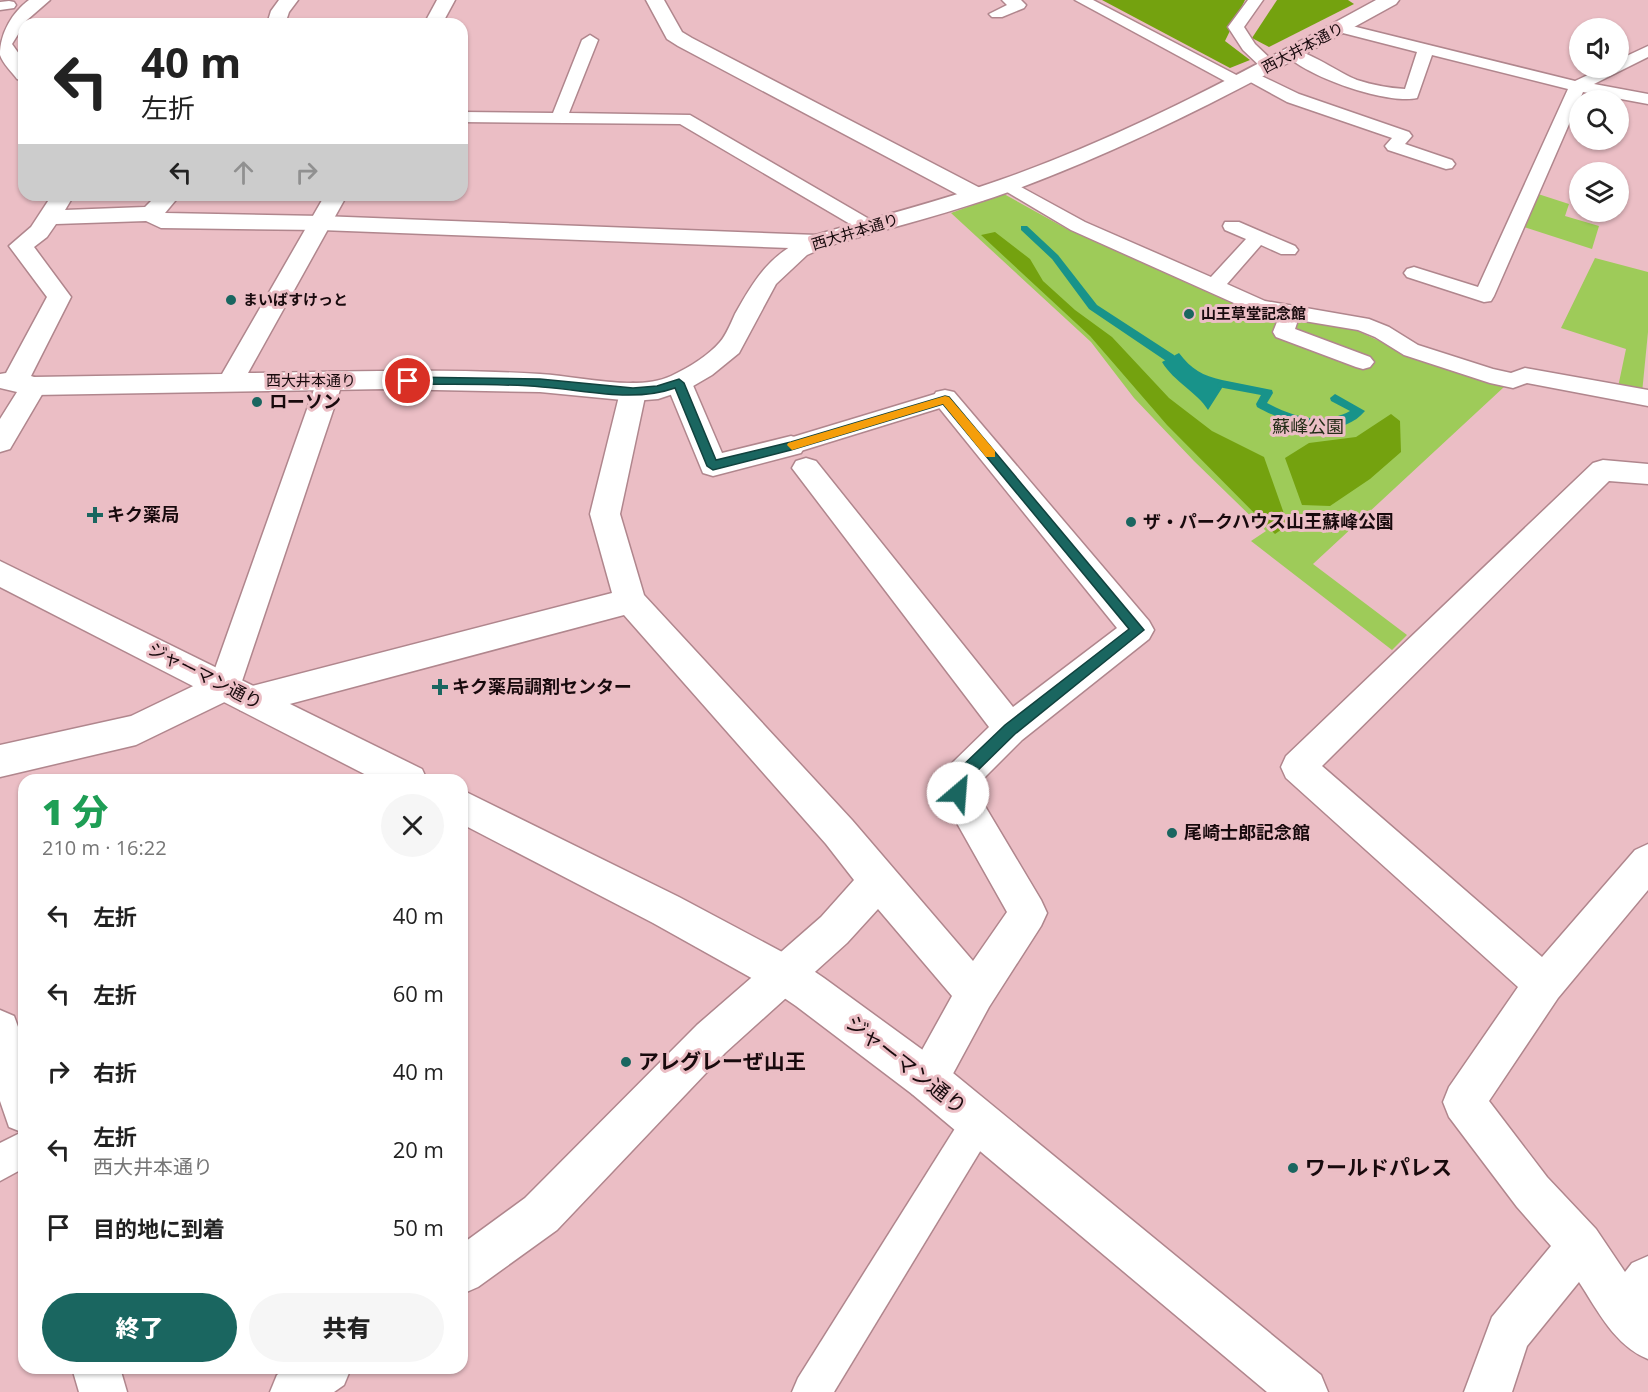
<!DOCTYPE html>
<html lang="ja">
<head>
<meta charset="utf-8">
<style>
  body { margin:0; font-family:"Open Sans","Noto Sans JP",sans-serif; background:#f6f6f6; color:#222; height:100vh; display:flex; flex-direction:column; font-size:22px; white-space:nowrap }
  * { box-sizing:border-box; margin:0 }
  p { font-size:20px; color:#767676 }
  .icon { flex:none; width:33px; height:33px; fill:none; stroke:currentColor; stroke-width:2; stroke-linecap:round; stroke-linejoin:round }
  .map { position:relative; flex:1; overflow:hidden }
  .drawer { position:absolute; left:18px; top:774px; width:450px; height:600px; display:flex; flex-direction:column; background:#fff; border-radius:18px; box-shadow:0 2px 4px #0004 }
  .drawer>* { flex:none }
  .guide { position:absolute; left:18px; top:18px; width:450px; height:183px; border-radius:18px; box-shadow:0 2px 4px #0004; background:#fff; color:#222; overflow:hidden }
  .tools { position:absolute; left:1569px; top:18px; display:grid; gap:12px }
  .tools a { display:grid; place-items:center; width:60px; height:60px; border-radius:50%; background:#fff; box-shadow:0 2px 4px #0004; font-size:30px }
  .pin { position:absolute; display:grid; place-items:center; width:51px; height:51px; color:#fff; margin:-26px; border:3px solid #fff; border-radius:50%; box-shadow:0 2px 6px #0007 }
  .me { position:absolute; width:66px; margin:-33px; rotate:27deg; stroke-linejoin:round; filter:drop-shadow(0 0 4px #0008) }
  .turn { display:flex; align-items:center; gap:21px; height:126px; padding:0 24px; font-size:27px }
  .turn .icon { width:78px; height:78px; stroke-width:2.5 }
  .turn b { display:block; font-size:42px; line-height:51px }
  .lanes { display:flex; align-items:center; height:57px; padding:0 24px; background:#0003; justify-content:center; gap:30px; direction:ltr }
  .lanes .off { opacity:.35 }
  .round { display:grid; place-items:center; flex:none; width:63px; height:63px; border-radius:32px; background:#f6f6f6 }
  .head { display:flex; align-items:center; justify-content:space-between; height:102px; padding:0 24px }
  h1 { font-size:36px; font-weight:800; line-height:45px; color:#1e9e55 }
  .primary-button { display:flex; gap:12px; margin-top:auto; padding:12px 24px }
  .primary-button a { flex:1; height:69px; border-radius:36px; background:#1a6660; color:#fff; font-size:24px; font-weight:800; line-height:69px; text-align:center }
  .primary-button a+a { background:#f6f6f6; color:#222 }
  ul { padding:0; list-style:none }
  li { display:flex; align-items:center; gap:18px; height:78px; padding:0 24px }
  li div { flex:1 }
  li b { display:block; font-size:22px }
  li em { font-style:normal }
  .map>svg:first-child { display:block }
</style>
</head>
<body>
<div class="map">
<svg width="1648" height="1392" viewBox="0 0 1648 1392">
  <rect width="100%" height="100%" fill="#ebbec5"/>
  <g fill="#9ecb59">
    <path d="M1535 193 1569 204 1565 216 1599 226 1592 249 1521 226Z"/>
    <path d="M1004 194 1067 229 1256 314 1353 329 1406 353 1504 387 1313 564 1407 635 1392 650 1251 541 1266 531 1194 461 1134 398 1091 342 951 213Z"/>
    <path d="M1595 258 1648 272V332L1642 393 1618 387 1626 349 1561 328Z"/>
  </g>
  <g fill="#74a20f">
    <path d="M1102 0H1245L1225 41 1250 60 1230 68Z"/>
    <path d="M1277 0H1348L1354 4 1269 47 1252 38Z"/>
    <path d="M995 232 1030 259 1043 281 1075 310 1112 337 1169 398 1212 431 1264 457 1288 525 1275 534 1167 425 1090 336 981 235Z"/>
    <path d="M1391 414 1400 421 1401 452 1370 479 1330 506 1302 505 1285 458 1309 443 1356 437Z"/>
  </g>
  <path fill="#18938a" d="M1179 353C1191 369 1203 376 1222 380V388L1208 410C1197 392 1174 382 1162 362Z"/>
  <g fill="none" stroke-linecap="round" stroke-linejoin="round">
    <g fill="#18938a" fill-rule="evenodd">
      <path d="M1021 226H1027L1058 255 1097 305 1174 355V361H1166L1089 309 1052 259 1021 230Z"/>
      <path d="M1222 380 1272 390 1273 393 1267 403C1293 417 1323 426 1350 411L1331 401 1330 398 1335 394 1365 411C1338 443 1286 423 1257 407L1256 404 1261 395 1218 387 1217 384Z"/>
    </g>
    <g stroke="#b0868d" stroke-width="3">
      <g id="service">
        <path d="M1002 0H1021L1026 5 1024 8 1002 17H992L989 14 1007 5Z"/>
        <path d="M1075 0H1093L1244 79 1246 82 1238 87 1232 85Z"/>
        <path d="M1248 0H1263L1244 27 1255 44 1275 63 1277 66 1275 69H1263L1243 50 1228 27Z"/>
        <path d="M9 1 14 2 16 5 14 8 0 10V2Z"/>
        <path d="M1340 23 1575 81 1603 68H1618V60L1648 46V57L1594 84 1648 94V104L1583 92 1494 296 1491 301 1484 302 1407 277 1404 273 1407 269 1414 267 1478 287 1568 89 1432 55 1417 98C1388 105 1303 76 1285 53L1287 50C1302 46 1340 74 1357 80 1373 85 1388 88 1405 89L1417 52 1335 31 1332 28Z"/>
        <path d="M590 35 598 40 569 113 690 115 876 223 878 227 876 231H862L680 124 462 122V112L553 113 582 40Z"/>
        <path d="M1251 71 1299 94 1409 132 1412 136 1405 144 1452 160 1455 164 1452 168 1446 169 1388 150 1385 146 1392 138 1287 102 1245 79 1243 76 1245 73Z"/>
        <path d="M1008 180 1085 222 1211 277 1246 239 1225 230 1223 226 1225 222H1239L1295 246 1298 250 1295 254H1281L1261 245 1227 284 1265 301 1369 319 1389 327 1418 345 1493 369 1511 373 1525 368 1648 390V406L1527 383 1513 388 1490 383 1404 355 1375 337 1358 330 1298 320 1295 329 1370 357 1374 362 1370 367 1363 369 1356 367 1276 337 1273 332 1279 317 1254 312 1071 230 1002 189 999 185 1002 181Z"/>
        <path d="M945 391 953 394 956 399 953 404 791 454 783 452 780 446 783 440Z"/>
        <path d="M978 1106 990 1111 995 1123 990 1135 834 1392H792L798 1378 966 1111Z"/>
        <path d="M24 1131V1168L0 1181V1143Z"/>
      </g>
    </g>
    <g stroke="#b0868d" stroke-width="3">
      <g id="minor">
        <path d="M29 0H50L27 20 12 44 24 61V81L17 79C12 72 3 64 0 55 0 32 13 12 29 0Z"/>
        <path d="M279 0H298L289 12 285 24H267L271 11Z"/>
        <path d="M646 0H664L682 32 692 38 984 190 987 195 984 200 976 202 968 200 678 46 667 39Z"/>
        <path d="M52 195H74L65 210 145 207 157 195H180L165 213 321 216 817 235 825 237 829 242 825 247 817 249 321 230 161 228 146 221 56 224 47 237 34 247 71 297 31 376 43 380 47 386 10 449 0 452V419L17 392 0 388V374L6 373 47 297 9 246 31 227Z"/>
        <path d="M330 372 339 375 343 381 237 696 136 745 0 777V745L131 716 212 677 317 381 321 375Z"/>
        <path d="M679 374 688 377 692 383 722 453 791 436 801 439 805 446 801 453 713 476 703 473 666 383 670 377Z"/>
        <path d="M633 383 642 385 646 392 620 514 644 595 852 820 973 961 1007 912 940 793 950 765 989 727 792 468 796 461 806 458 816 461 1013 707 1117 628 932 399 936 392 945 390 954 392 1149 621 1154 630 1149 639 1022 740 978 784 976 791 1041 900 1047 913 1041 926 989 1007 942 1094 927 1100 912 1094 906 1079 952 996 878 909 847 943 725 1053 557 1230 478 1287 462 1294V1244L525 1198 697 1025 821 917 854 880 826 844 624 615 252 714 240 710 235 700 240 690 252 686 612 593 590 514 620 392 624 385Z"/>
        <path d="M1603 460 1648 464V484L1609 481 1322 766 1542 957 1635 850 1648 844V890L1558 998 1489 1101 1547 1177 1596 1229 1625 1272 1632 1263 1648 1256V1359C1615 1346 1598 1311 1579 1282L1527 1346 1512 1392H1464L1492 1317 1551 1246 1517 1207 1449 1117 1443 1102 1449 1087 1518 987 1286 778 1281 767 1286 756 1593 463Z"/>
        <path d="M0 1010 14 1016 24 1043V1133L9 1127 0 1101Z"/>
        <path d="M72 1368H120L127 1392H79Z"/>
        <path d="M287 1368H351L344 1385 334 1392H270L277 1375Z"/>
      </g>
    </g>
    <g stroke="#b0868d" stroke-width="3">
      <g id="tertiary">
        <path d="M437 0H455L442 24H424Z"/>
        <path d="M1376 0H1399L1396 4C1273 72 1149 140 1017 189 955 212 889 228 825 247L807 255 776 284 739 353 712 375 688 389 658 399 633 401 540 392 386 389 34 395 25 392 21 386 25 380 34 377 222 374 325 195H347L248 373C345 372 443 368 540 374 578 376 637 392 671 376 688 368 708 356 720 342 726 335 731 323 735 314 755 278 770 254 809 237 872 218 938 202 1000 180 1131 134 1255 66 1376 0Z"/>
        <path d="M0 561 422 769 427 780H376L0 587Z"/>
        <path d="M462 790 679 897 799 961 824 978 942 1064 1321 1375 1328 1392H1267L912 1094 796 1006 771 989 653 923 462 824Z"/>
      </g>
    </g>
    <use href="#service" fill="#fff" fill-rule="evenodd"/>
    <use href="#minor" fill="#fff" fill-rule="evenodd"/>
    <use href="#tertiary" fill="#fff" fill-rule="evenodd"/>
  </g>
  <path fill="#1a6660" stroke="#11423e" stroke-width="1.5" d="M408 377 540 379 633 388 657 386 679 379 684 383 716 460 791 442 945 396 949 397 1144 630 1015 734 969 779 963 798 958 800 952 798 950 793 957 771 1005 725 1129 629 943 404 791 450 713 470 707 466 675 388C633 403 586 390 542 387 498 383 453 385 408 384L403 381Z"/>
  <path fill="#f59e0b" d="M945 396 949 397 995 451V457H986L943 404 792 450 787 445 788 443Z"/>
  <g fill="#1a6660" stroke="#ebbec5" stroke-width="2">
    <circle cx="231" cy="300" r="6"/>
    <circle cx="1189" cy="314" r="6"/>
    <circle cx="257" cy="402" r="6"/>
    <path d="M92 506h6v6h6v6h-6v6h-6v-6h-6v-6h6z"/>
    <circle cx="1131" cy="522" r="6"/>
    <path d="M437 678h6v6h6v6h-6v6h-6v-6h-6v-6h6z"/>
    <circle cx="1172" cy="833" r="6"/>
    <circle cx="626" cy="1062" r="6"/>
    <circle cx="1293" cy="1168" r="6"/>
  </g>
  <g text-anchor="middle" stroke-width="6" stroke-linejoin="round" paint-order="stroke">
    <g font-size="15" fill="#180a0d" stroke="#ebbec5">
      <text transform="translate(1303 48) rotate(-28)" y="5">西大井本通り</text>
      <text transform="translate(855 232) rotate(-17)" y="5">西大井本通り</text>
      <text x="311" y="386">西大井本通り</text>
    </g>
    <g font-size="15" font-weight="bold" fill="#180a0d" stroke="#ebbec5" text-anchor="start">
      <text x="243" y="305">まいばすけっと</text>
      <text x="1201" y="319">山王草堂記念館</text>
    </g>
    <g font-size="18" font-weight="bold" fill="#180a0d" stroke="#ebbec5" text-anchor="start">
      <text x="269" y="408">ローソン</text>
      <text x="107" y="521">キク薬局</text>
      <text x="1143" y="528">ザ・パークハウス山王蘇峰公園</text>
      <text x="452" y="693">キク薬局調剤センター</text>
      <text x="1184" y="839">尾崎士郎記念館</text>
    </g>
    <g font-size="18" fill="#242d18" stroke="#ebbec5">
      <text x="1308" y="433">蘇峰公園</text>
    </g>
    <g font-size="18" fill="#180a0d" stroke="#ebbec5">
      <text transform="translate(205 676) rotate(27)" y="6">ジャーマン通り</text>
    </g>
    <g font-size="21" font-weight="bold" fill="#180a0d" stroke="#ebbec5" text-anchor="start">
      <text x="638" y="1069">アレグレーぜ山王</text>
      <text x="1305" y="1175">ワールドパレス</text>
    </g>
    <g font-size="21" fill="#180a0d" stroke="#ebbec5">
      <text transform="translate(906 1065) rotate(38)" y="7">ジャーマン通り</text>
    </g>
  </g>
</svg>
<div class="tools">
<a><svg class="icon" aria-label="sound" viewBox="0 0 24 24"><path d="M4 9h4l5-4v14l-5-4H4zM17 9q2 3 0 6"/></svg></a>
<a><svg class="icon" aria-label="search" viewBox="0 0 24 24"><circle cx="10" cy="10" r="6"/><path d="M15 15l6 6"/></svg></a>
<a><svg class="icon" aria-label="layers" viewBox="0 0 24 24"><path d="M12 4l9 5-9 5-9-5zM3 14l9 5 9-5"/></svg></a>
</div>
<div class="pin" style="left:408px;top:381px;background:#d93025"><svg class="icon" aria-label="arrive" viewBox="0 0 24 24"><path d="M6 21V4h12l-3 4 3 4H6"/></svg></div>
<svg class="me" style="left:958px;top:793px" viewBox="-20 -20 40 40"><circle r="19" fill="#fff"/><path d="M0-13L10 11 0 6-10 11z" fill="#1a6660"/></svg>
<div class="guide">
<div class="turn"><svg class="icon" aria-label="left" viewBox="0 0 24 24"><path d="M17 20v-9H6M10 6l-5 5 5 5"/></svg><div><b>40 m</b>左折</div></div>
<div class="lanes"><svg class="icon" aria-label="left" viewBox="0 0 24 24"><path d="M17 20v-9H6M10 6l-5 5 5 5"/></svg><svg class="icon off" aria-label="ahead" viewBox="0 0 24 24"><path d="M12 20V5M6 11l6-6 6 6"/></svg><svg class="icon off" aria-label="right" viewBox="0 0 24 24"><path d="M7 20v-9h11M14 6l5 5-5 5"/></svg></div>
</div>
<section class="drawer">
<div class="head"><div><h1>1 分</h1><p>210 m · 16:22</p></div><a class="round"><svg class="icon" aria-label="close" viewBox="0 0 24 24"><path d="M6 6l12 12M18 6L6 18"/></svg></a></div>
<ul>
<li><svg class="icon" aria-label="left" viewBox="0 0 24 24"><path d="M17 20v-9H6M10 6l-5 5 5 5"/></svg><div><b>左折</b></div><em>40 m</em></li>
<li><svg class="icon" aria-label="left" viewBox="0 0 24 24"><path d="M17 20v-9H6M10 6l-5 5 5 5"/></svg><div><b>左折</b></div><em>60 m</em></li>
<li><svg class="icon" aria-label="right" viewBox="0 0 24 24"><path d="M7 20v-9h11M14 6l5 5-5 5"/></svg><div><b>右折</b></div><em>40 m</em></li>
<li><svg class="icon" aria-label="left" viewBox="0 0 24 24"><path d="M17 20v-9H6M10 6l-5 5 5 5"/></svg><div><b>左折</b><p>西大井本通り</p></div><em>20 m</em></li>
<li><svg class="icon" aria-label="arrive" viewBox="0 0 24 24"><path d="M6 21V4h12l-3 4 3 4H6"/></svg><div><b>目的地に到着</b></div><em>50 m</em></li>
</ul>
<div class="primary-button"><a>終了</a><a>共有</a></div>
</section>
</div>
</body>
</html>
